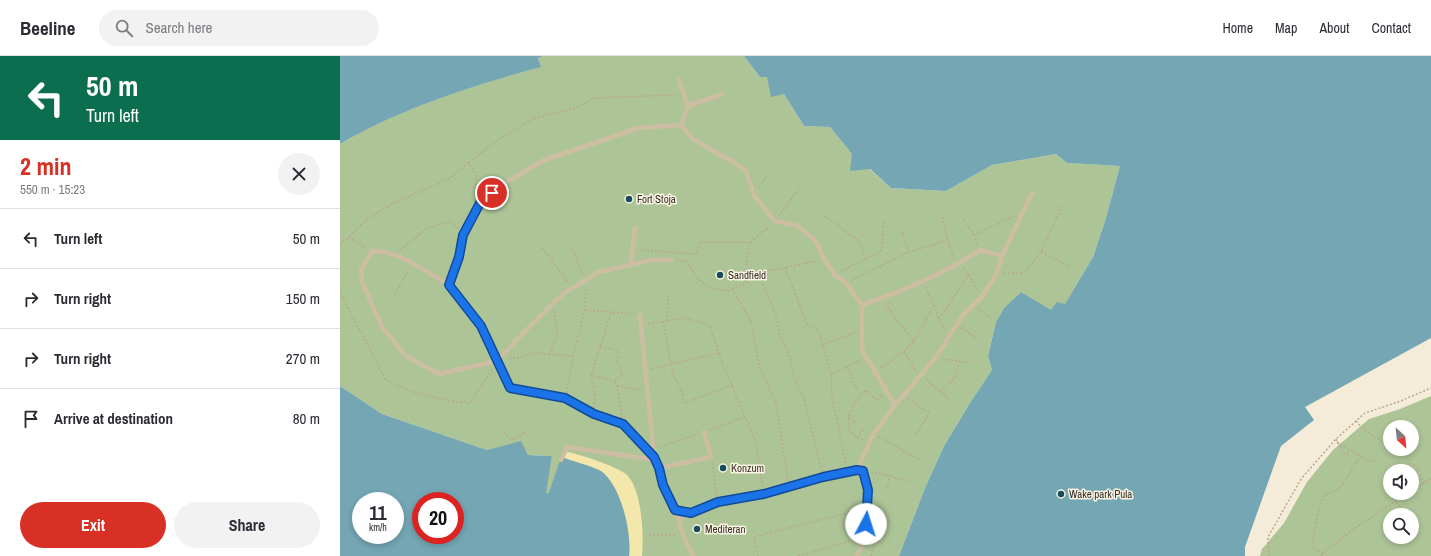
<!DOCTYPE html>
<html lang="en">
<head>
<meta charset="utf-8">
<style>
  body { margin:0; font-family:"Archivo Narrow",sans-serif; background:#f2f2f3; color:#2b2b33; height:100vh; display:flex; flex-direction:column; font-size:15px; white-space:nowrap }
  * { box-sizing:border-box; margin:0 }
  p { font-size:13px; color:#7c7c81 }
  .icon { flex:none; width:22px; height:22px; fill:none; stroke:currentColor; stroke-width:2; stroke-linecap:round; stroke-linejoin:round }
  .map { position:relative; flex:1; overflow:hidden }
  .panel { display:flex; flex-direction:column; background:#fff; width:340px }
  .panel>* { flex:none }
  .hud { background:#0b6e4f; color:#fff; overflow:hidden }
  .needle { width:26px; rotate:153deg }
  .controls { position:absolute; left:1043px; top:364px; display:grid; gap:8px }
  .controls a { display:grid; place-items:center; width:36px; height:36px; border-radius:50%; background:#fff; box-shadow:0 2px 6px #0003; font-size:20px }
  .speed { position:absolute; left:12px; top:436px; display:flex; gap:8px; font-size:20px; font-weight:700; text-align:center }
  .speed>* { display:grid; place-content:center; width:52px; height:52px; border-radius:50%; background:#fff; box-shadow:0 2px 6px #0003; line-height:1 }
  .speed small { font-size:10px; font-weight:400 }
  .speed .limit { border:6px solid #d22; background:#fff; color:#111 }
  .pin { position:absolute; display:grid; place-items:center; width:34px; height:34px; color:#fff; margin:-17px; border:2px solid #fff; border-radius:50%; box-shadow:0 1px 4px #0007 }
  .me { position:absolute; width:44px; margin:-22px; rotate:5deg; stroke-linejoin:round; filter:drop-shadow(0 0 3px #0008) }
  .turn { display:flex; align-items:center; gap:14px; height:84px; padding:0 20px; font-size:18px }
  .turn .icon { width:52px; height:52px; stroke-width:2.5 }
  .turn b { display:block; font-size:28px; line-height:34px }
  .round { display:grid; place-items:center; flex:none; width:42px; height:42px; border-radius:21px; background:#f2f2f3 }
  .head { display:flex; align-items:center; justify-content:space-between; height:68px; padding:0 20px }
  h1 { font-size:24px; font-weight:700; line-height:30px; color:#d93025 }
  .button { display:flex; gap:8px; margin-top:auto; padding:8px 20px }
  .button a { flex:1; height:46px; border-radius:24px; background:#d93025; color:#fff; font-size:16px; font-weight:700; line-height:46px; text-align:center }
  .button a+a { background:#f2f2f3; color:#2b2b33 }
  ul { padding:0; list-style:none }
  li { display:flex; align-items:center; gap:12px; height:60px; padding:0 20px; border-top:1px solid #e1e1e2 }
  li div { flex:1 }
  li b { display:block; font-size:15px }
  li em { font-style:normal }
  header { display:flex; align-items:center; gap:24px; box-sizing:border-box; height:56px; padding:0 20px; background:#fff; border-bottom:1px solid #e1e1e2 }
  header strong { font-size:19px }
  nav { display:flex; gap:22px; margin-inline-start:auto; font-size:14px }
  .search { width:280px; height:36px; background:#f2f2f3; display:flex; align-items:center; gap:10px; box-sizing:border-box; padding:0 14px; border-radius:22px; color:#7c7c81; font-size:15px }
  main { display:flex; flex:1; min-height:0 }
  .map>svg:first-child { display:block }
</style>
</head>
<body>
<header>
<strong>Beeline</strong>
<div class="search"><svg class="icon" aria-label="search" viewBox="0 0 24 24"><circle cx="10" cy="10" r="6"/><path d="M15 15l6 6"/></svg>Search here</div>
<nav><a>Home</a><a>Map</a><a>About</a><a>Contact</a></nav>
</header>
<main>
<section class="panel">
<div class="hud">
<div class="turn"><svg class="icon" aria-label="left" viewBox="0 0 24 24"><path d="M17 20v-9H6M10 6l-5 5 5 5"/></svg><div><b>50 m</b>Turn left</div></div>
</div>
<div class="head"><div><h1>2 min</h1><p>550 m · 15:23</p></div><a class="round"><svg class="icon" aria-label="close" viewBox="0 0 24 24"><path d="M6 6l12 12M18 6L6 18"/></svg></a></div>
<ul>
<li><svg class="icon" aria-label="left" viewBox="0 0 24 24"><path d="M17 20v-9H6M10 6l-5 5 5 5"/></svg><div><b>Turn left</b></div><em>50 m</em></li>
<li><svg class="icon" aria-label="right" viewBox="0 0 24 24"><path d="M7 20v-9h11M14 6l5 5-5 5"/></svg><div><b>Turn right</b></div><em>150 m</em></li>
<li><svg class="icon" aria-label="right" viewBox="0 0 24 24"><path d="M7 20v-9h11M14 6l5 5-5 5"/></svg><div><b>Turn right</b></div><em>270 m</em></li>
<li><svg class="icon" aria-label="arrive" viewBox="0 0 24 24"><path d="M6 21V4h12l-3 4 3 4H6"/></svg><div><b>Arrive at destination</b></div><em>80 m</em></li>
</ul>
<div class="button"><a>Exit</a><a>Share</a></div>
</section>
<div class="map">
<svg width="1091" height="500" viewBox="0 0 1091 500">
  <rect width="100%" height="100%" fill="#f4ecd8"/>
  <g fill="#adc497" fill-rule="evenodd">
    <path d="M203 0H404L420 21H427L444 38 464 70 490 71 512 98 551 132 606 135 652 109 716 98 727 107 780 110 766 162 753 201 725 248 711 255 681 236 664 252 656 266 648 300 652 314 630 347 604 390 585 432 559 500H289L290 495 209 438 205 437 212 400 188 399 181 386 147 394 42 358 0 330V88C61 52 132 30 200 11L198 1Z"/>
    <path d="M1091 340V500H920L922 493 944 467 967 426 993 394 1029 363 1060 353ZM1050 371H1072V393H1050ZM1050 415H1072V437H1050ZM1050 459H1072V481H1050Z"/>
  </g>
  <path fill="#f3e7ab" d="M224 395C238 398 277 410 287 419 302 434 304 480 302 500H289L290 495 221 401Z"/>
  <g fill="#74a6b4" fill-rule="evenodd">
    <path d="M0 0H203L198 2 201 11C132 30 62 52 0 88Z"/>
    <path d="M404 0H1091V282L965 351 974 364 941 390 905 491V500H559L585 432 604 390 630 347 652 314 648 300 656 266 664 252 681 236 711 254 717 246 725 248 753 201 766 162 780 110 727 107 716 98 652 109 606 135 551 132 530 113 510 115 512 98 490 71 464 70 444 38 431 41 427 21H420Z"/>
    <path d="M0 330 42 358 147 394 181 385 188 399 212 400 206 437H209L221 401C230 404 254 411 261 415 281 429 292 477 289 500H0ZM21 445H55V479H21ZM81 445H115V479H81Z"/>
  </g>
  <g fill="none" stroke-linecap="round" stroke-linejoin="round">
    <g stroke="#b9a88d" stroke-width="1.5" stroke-dasharray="2 2" stroke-linecap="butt">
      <path d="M128 107 156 85 195 62 235 52 255 42 334 39 338 40"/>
      <path d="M419 132 429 116"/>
      <path d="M481 157 519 185 526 203"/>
      <path d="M439 160 459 132"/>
      <path d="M602 161 608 184"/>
      <path d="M624 164 634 179"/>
      <path d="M562 176 569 196"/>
      <path d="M9 181 26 192"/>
      <path d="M637 188 634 179 674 160"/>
      <path d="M0 189 26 164 50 149 110 122 128 107 135 116 138 142"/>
      <path d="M202 192 229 227"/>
      <path d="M60 194 86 173 110 165 119 173"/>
      <path d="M233 194 243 219"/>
      <path d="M303 194 357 198 359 186H393L410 187"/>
      <path d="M701 196 730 211"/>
      <path d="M337 204 346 205 358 223 373 233 388 235 406 227 418 217 478 205"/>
      <path d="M445 211 467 268 479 275 491 319 492 341 506 409"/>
      <path d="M624 212 638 234"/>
      <path d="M501 215 526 203 542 194 544 164"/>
      <path d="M418 217 436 259 440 279 450 301 455 325 464 342 482 416"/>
      <path d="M664 217H684L701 196 722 150"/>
      <path d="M511 225 569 196 608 184 614 203"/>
      <path d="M406 226 407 202 410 187 430 170"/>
      <path d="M585 231 594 249 599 263 605 274"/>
      <path d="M392 233 411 265 419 310 436 347 448 425"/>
      <path d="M0 237 46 324 72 336 111 345 130 347 153 312"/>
      <path d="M55 238 69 213"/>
      <path d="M638 253 652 262"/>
      <path d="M245 254 294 258"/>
      <path d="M599 263 629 218"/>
      <path d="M323 265 333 319 341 333 344 347 393 329"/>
      <path d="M327 265 328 240"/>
      <path d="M308 268 345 262 369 269 383 309 415 384 423 433"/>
      <path d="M622 272 639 285"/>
      <path d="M574 285 594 249"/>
      <path d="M482 289 516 276"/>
      <path d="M260 291 278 294 277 306 283 318 274 325 277 330 282 362"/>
      <path d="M564 295 576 316"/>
      <path d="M209 299 217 280 214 255"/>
      <path d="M169 302H176L194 297 233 300"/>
      <path d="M603 303 629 307"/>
      <path d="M507 310 518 336"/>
      <path d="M541 312 564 295 574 285 553 260 546 247"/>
      <path d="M311 313 379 297"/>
      <path d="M251 319 274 325"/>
      <path d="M491 319 507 310 521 304"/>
      <path d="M586 323 610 344"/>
      <path d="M277 330 302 334"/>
      <path d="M600 336 614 323 619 306"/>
      <path d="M226 337 233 300 245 254 246 231"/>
      <path d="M568 343 589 357 576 379"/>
      <path d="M254 352 255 339 251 319 271 257"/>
      <path d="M508 359 516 367"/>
      <path d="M1016 365C1025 376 1037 383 1050 390"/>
      <path d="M369 374 405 361"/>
      <path d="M164 376 171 384 185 377"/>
      <path d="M538 381 579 403"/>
      <path d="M517 382 523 374"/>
      <path d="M996 383 1006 401"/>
      <path d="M523 384 517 382 508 372C509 352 513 348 526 334L537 345 542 339"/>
      <path d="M997 386 1029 405 1032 404 1036 406"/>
      <path d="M320 391 358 378"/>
      <path d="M1058 393 1061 399 1069 403 1071 408 1079 411 1076 418 1079 422 1085 426"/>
      <path d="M1006 401 1010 394"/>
      <path d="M372 407 377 441"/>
      <path d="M531 416 550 420 569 426"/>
      <path d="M547 432 550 420"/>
      <path d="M1072 434 1091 423"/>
      <path d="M1056 446 1069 459"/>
      <path d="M533 459 551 465"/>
      <path d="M1072 462 1074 464"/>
      <path d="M309 479H337"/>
      <path d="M530 484 543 487"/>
      <path d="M983 497 972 491 977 461 983 440 1000 432 1020 401"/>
      <path d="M418 500 414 481 522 453"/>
      <path d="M458 500 517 483"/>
      <path d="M531 500 535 485"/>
      <path d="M929 500 928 481 961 423 996 383 1025 357 1058 346 1091 332"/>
      <path d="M981 500 983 497 1012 474 1068 437"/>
    </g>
    <g stroke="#cdbea3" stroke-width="4.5">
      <path d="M339 24 348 50 341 69"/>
      <path d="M348 50 383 38"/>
      <path d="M291 209 295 172"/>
      <path d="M109 229 141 270 157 305 185 275 224 237 259 216 312 204H332"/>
      <path d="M522 249C563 235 604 218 640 194L662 200"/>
      <path d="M300 259 314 401"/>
      <path d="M221 404 227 391 316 404"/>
      <path d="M319 412 371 401 364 376"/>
      <path d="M517 414 533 379 555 349 596 301 623 259 642 241 657 217 662 200 692 137"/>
      <path d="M335 453 351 457"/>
      <path d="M338 463 378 446 424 438 507 415 517 414 523 415 528 435 527 457 525 483 517 500"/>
      <path d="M353 500 343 479 335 453 323 429 314 401 283 368 254 358 225 342 170 332 157 305 99 318 67 301 42 271 22 226 21 214 32 195C59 194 86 216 109 229L119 201 123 179 140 147 168 125 202 105 298 72 341 69 353 83 398 109 406 115 414 139 435 165 458 170 475 184 484 203 494 218 506 227 522 249V294L555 349"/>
    </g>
  </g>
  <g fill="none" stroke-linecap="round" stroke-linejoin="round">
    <g stroke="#114b97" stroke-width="10">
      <path id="route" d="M152 137 140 147 123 179 119 201 109 229 141 270 170 332 225 342 254 358 283 368 314 401 319 412 323 429 335 454 351 457 378 446 424 438 483 421 517 414 523 415 528 434 526 468"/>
    </g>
    <use href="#route" stroke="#1a73e8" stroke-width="7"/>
  </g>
  <g fill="#174c5d" stroke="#fbf5e5" stroke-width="1.5">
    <circle cx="289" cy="143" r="4"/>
    <circle cx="380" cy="219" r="4"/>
    <circle cx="383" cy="412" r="4"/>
    <circle cx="721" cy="438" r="4"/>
    <circle cx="357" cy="473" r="4"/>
  </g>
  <g text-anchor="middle" stroke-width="3" stroke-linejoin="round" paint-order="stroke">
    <g font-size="11" fill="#372e26" stroke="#fbf5e5" text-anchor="start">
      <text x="297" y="147">Fort Stoja</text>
      <text x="388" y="223">Sandfield</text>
      <text x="391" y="416">Konzum</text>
      <text x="729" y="442">Wake park Pula</text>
      <text x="365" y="477">Mediteran</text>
    </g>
  </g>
</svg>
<div class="controls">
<a><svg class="needle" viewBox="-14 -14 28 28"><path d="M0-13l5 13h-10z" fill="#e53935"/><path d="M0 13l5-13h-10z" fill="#7c7c81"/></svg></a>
<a><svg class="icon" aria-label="sound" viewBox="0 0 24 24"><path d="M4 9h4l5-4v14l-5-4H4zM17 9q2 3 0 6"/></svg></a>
<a><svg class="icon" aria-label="search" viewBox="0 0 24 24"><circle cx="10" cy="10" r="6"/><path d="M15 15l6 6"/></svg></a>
</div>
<div class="speed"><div>11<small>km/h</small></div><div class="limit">20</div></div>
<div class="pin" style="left:152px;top:137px;background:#d93025"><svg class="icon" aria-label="arrive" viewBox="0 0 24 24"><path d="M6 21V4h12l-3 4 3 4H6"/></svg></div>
<svg class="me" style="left:526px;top:468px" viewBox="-20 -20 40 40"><circle r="19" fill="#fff"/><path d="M0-13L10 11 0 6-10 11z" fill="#1a73e8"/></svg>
</div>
</main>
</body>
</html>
